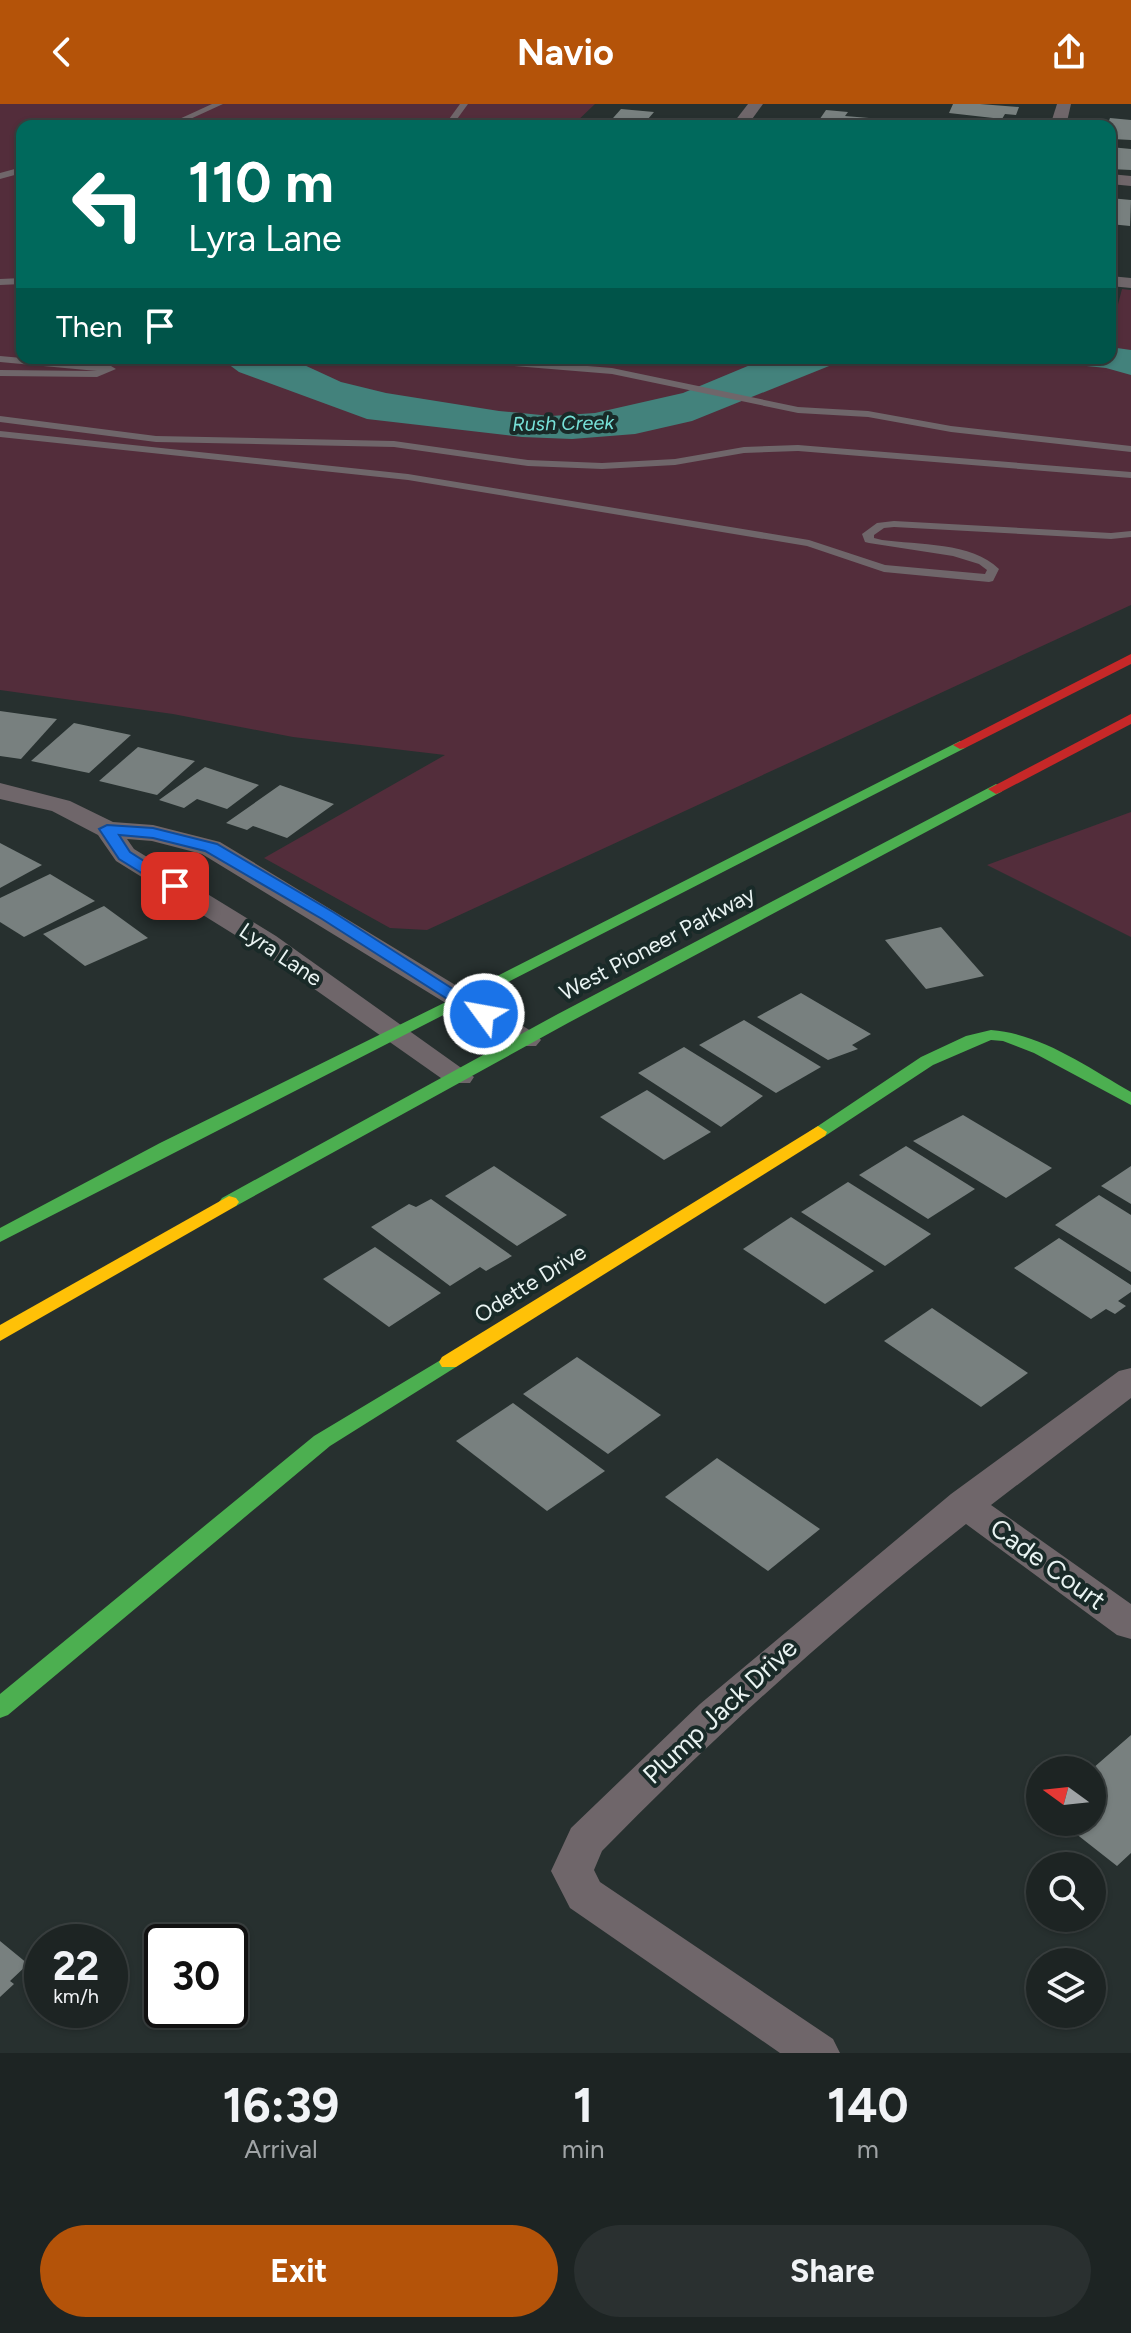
<!DOCTYPE html>
<html lang="en">
<head>
<meta charset="utf-8">
<style>
  body { margin:0; font-family:Figtree,sans-serif; background:#2a3030; color:#f1f3f6; height:100vh; display:flex; flex-direction:column; font-size:30px; white-space:nowrap }
  * { box-sizing:border-box; margin:0 }
  p { font-size:26px; color:#a0a4a6 }
  .icon { flex:none; width:44px; height:44px; fill:none; stroke:currentColor; stroke-width:2; stroke-linecap:round; stroke-linejoin:round }
  .map { position:relative; height:1949px; overflow:hidden }
  .drawer { display:flex; flex-direction:column; background:#1d2423; flex:1 }
  .drawer>* { flex:none }
  .guide { position:absolute; left:16px; top:16px; width:1100px; height:244px; border-radius:16px; box-shadow:0 2px 6px #0004,0 0 0 2px #3b4141; background:#00695c; color:#fff; overflow:hidden }
  .needle { width:52px; rotate:285deg }
  .fabs { position:absolute; left:1026px; top:1652px; display:grid; gap:16px }
  .fabs a { display:grid; place-items:center; width:80px; height:80px; border-radius:50%; background:#1d2423; box-shadow:0 2px 6px #0004,0 0 0 2px #3b4141; font-size:40px }
  .speed { position:absolute; left:24px; top:1820px; display:flex; gap:16px; font-size:40px; font-weight:700; text-align:center }
  .speed>* { display:grid; place-content:center; width:104px; height:104px; border-radius:50%; background:#1d2423; box-shadow:0 2px 6px #0004,0 0 0 2px #3b4141; line-height:1 }
  .speed small { font-size:20px; font-weight:400 }
  .speed .limit { border:4px solid #111; border-radius:12px; background:#fff; color:#111 }
  .pin { position:absolute; display:grid; place-items:center; width:68px; height:68px; color:#fff; margin:-34px; border-radius:16px; box-shadow:0 4px 12px #0006 }
  .me { position:absolute; width:88px; margin:-44px; rotate:302deg; stroke-linejoin:round; filter:drop-shadow(0 0 6px #0008) }
  .turn { display:flex; align-items:center; gap:28px; height:168px; padding:0 40px; font-size:36px }
  .turn .icon { width:104px; height:104px; stroke-width:2.5 }
  .turn b { display:block; font-size:56px; line-height:68px }
  .then { display:flex; align-items:center; height:76px; padding:0 40px; background:#0003; gap:16px; font-size:30px }
  .eta { display:flex; justify-content:space-evenly; align-items:center; height:136px; text-align:center }
  .eta b { font-size:48px; font-weight:700; line-height:56px }
  .button { display:flex; gap:16px; margin-top:auto; padding:16px 40px }
  .button a { flex:1; height:92px; border-radius:48px; background:#b45309; color:#fff; font-size:32px; font-weight:700; line-height:92px; text-align:center }
  .button a+a { background:#2a3030; color:#f1f3f6 }
  header { display:flex; justify-content:space-between; align-items:center; height:104px; padding:0 40px; background:#b45309; color:#fff; font-size:36px; font-weight:700 }
  .map>svg:first-child { display:block }
</style>
</head>
<body>
<header><svg class="icon" aria-label="back" viewBox="0 0 24 24"><path d="M15 5l-7 7 7 7"/></svg>Navio<svg class="icon" aria-label="share" viewBox="0 0 24 24"><path d="M12 15V3M7 8l5-5 5 5M5 13v7h14v-7"/></svg></header>
<div class="map">
<svg width="1131" height="1949" viewBox="0 0 1131 1949">
  <rect width="100%" height="100%" fill="#27302f"/>
  <g fill="#532d3b">
    <path d="M0 0H595L572 22H22V254H1110V231L1122 185 1131 186V501L427 826 390 824 264 754 445 651 293 633 173 610 0 586Z"/>
    <path d="M1131 708V833L987 761Z"/>
  </g>
  <g fill="#43827c">
    <path d="M1110 243 1131 246V271L1106 264 1009 254H1110Z"/>
    <path d="M220 254H289L341 278 386 289 499 307 551 312 595 309 683 289 767 254H849L692 317 635 330 572 335 522 333 367 315 239 268Z"/>
  </g>
  <g fill="#78807f">
    <path d="M953 0H980L1019 3 1016 11 1005 10 1002 15 949 9Z"/>
    <path d="M621 5 654 8 642 22H606Z"/>
    <path d="M826 6 848 8 845 12 869 14 865 22H815Z"/>
    <path d="M1110 14 1131 16V36L1112 35 1114 29 1107 22Z"/>
    <path d="M1110 43 1131 45V66L1110 65Z"/>
    <path d="M1110 94 1131 96 1130 122 1110 120Z"/>
    <path d="M0 607 57 615 21 655 0 652Z"/>
    <path d="M74 619 131 631 89 669 31 657Z"/>
    <path d="M138 643 195 657 157 691 99 677Z"/>
    <path d="M205 663 259 681 227 705 197 695 184 704 159 696Z"/>
    <path d="M280 681 334 700 287 734 253 722 247 726 226 719Z"/>
    <path d="M0 739 42 761 0 784Z"/>
    <path d="M50 770 95 797 24 833 0 818V794Z"/>
    <path d="M104 802 148 834 85 862 43 830Z"/>
    <path d="M941 823 984 872 926 885 885 836Z"/>
    <path d="M801 889 871 930 852 941 858 945 828 956 757 913Z"/>
    <path d="M744 916 821 963 776 989 699 941Z"/>
    <path d="M684 943 763 992 721 1023 638 969Z"/>
    <path d="M647 986 711 1028 664 1056 600 1013Z"/>
    <path d="M963 1011 1052 1064 1006 1094 913 1037Z"/>
    <path d="M906 1042 975 1085 928 1115 859 1071Z"/>
    <path d="M494 1062 567 1111 517 1142 445 1092Z"/>
    <path d="M1131 1062V1100L1101 1082Z"/>
    <path d="M848 1078 931 1130 885 1162 801 1108Z"/>
    <path d="M1099 1091 1131 1111V1168L1055 1121Z"/>
    <path d="M431 1095 512 1152 486 1167 480 1163 450 1182 371 1123 409 1100 416 1103Z"/>
    <path d="M791 1113 874 1167 825 1200 743 1145Z"/>
    <path d="M1059 1134 1131 1181V1188L1118 1197 1126 1202 1115 1210 1106 1205 1091 1215 1014 1164Z"/>
    <path d="M375 1143 441 1189 389 1223 323 1175Z"/>
    <path d="M932 1204 1028 1269 981 1303 884 1237Z"/>
    <path d="M577 1253 661 1311 608 1350 523 1290Z"/>
    <path d="M513 1299 605 1367 547 1407 456 1337Z"/>
    <path d="M717 1354 820 1425 768 1467 665 1393Z"/>
    <path d="M1131 1631V1749L1117 1762 1061 1718H1092V1665Z"/>
    <path d="M0 1837 28 1860 10 1877 14 1880 0 1893Z"/>
  </g>
  <g fill="none" stroke-linecap="round" stroke-linejoin="round">
    <g fill="#6f666a" fill-rule="evenodd">
      <path d="M212 0H223L175 22H164Z"/>
      <path d="M460 0H468L452 22H444Z"/>
      <path d="M22 63V69L0 75V69Z"/>
      <path d="M22 174V180L0 181V175Z"/>
      <path d="M0 252 111 262 116 265 97 273 0 272V266L97 267 0 258Z"/>
      <path d="M446 254H488L612 264 798 303 868 307 951 322 1131 342V348L951 328 868 313 798 309 612 270 451 257Z"/>
      <path d="M0 312 156 332 394 337 528 356 602 359 675 355 744 343 798 341 1131 368V374L798 347 744 349 675 361 602 365 528 362 394 343 156 338 0 318Z"/>
      <path d="M0 327 408 370 809 436 885 461 985 470 987 466 979 460 953 452 869 439 865 438 862 430 877 419 894 417 1111 429 1131 427V433L1111 435 894 423 884 424 874 431V434L882 436C918 441 972 438 999 465L993 477 989 478 884 468 807 442 408 376 0 333Z"/>
    </g>
    <g fill="#6f666a" fill-rule="evenodd">
      <path d="M748 0H763L747 22H731Z"/>
      <path d="M1057 0H1071L1066 22H1050Z"/>
      <path d="M1110 70 1131 72V82L1110 80Z"/>
      <path d="M1110 172 1131 174V184L1110 182Z"/>
      <path d="M0 679 70 697 113 718 153 721 220 738 536 930 541 936 536 942H516L202 750 152 737 127 735 134 745 276 832 474 973 470 979H448L256 844 116 757 98 731 52 707 0 695Z"/>
      <path d="M1131 1264V1294L991 1401 1131 1500V1535L1117 1531 966 1420C837 1522 716 1630 602 1747L594 1766 600 1778 833 1935 840 1949H780L570 1804 551 1767 571 1724 700 1600 951 1390 1119 1267Z"/>
    </g>
    <g fill="#4caf50" fill-rule="evenodd">
      <path d="M960 637 967 641 965 644 0 1138V1124L160 1039 456 893Z"/>
      <path d="M996 680 1004 685 1001 688 568 919 236 1102H222L219 1098 222 1094 556 911Z"/>
      <path d="M991 926C1042 930 1087 963 1131 988V1001L1034 949 1003 937 991 936 933 961 825 1032H811L809 1028 921 953 966 932Z"/>
      <path d="M449 1251 456 1253 459 1258 456 1263 330 1342 8 1611 0 1614V1590L314 1332Z"/>
    </g>
    <g fill="#ffc107" fill-rule="evenodd">
      <path d="M818 1022 827 1028 825 1032 456 1263H442L439 1258 442 1253Z"/>
      <path d="M229 1092 236 1094 239 1098 236 1102 0 1237V1221Z"/>
    </g>
    <g fill="#c62828" fill-rule="evenodd">
      <path d="M1131 550V560L965 644 960 645 953 641Z"/>
      <path d="M1131 610V620L1001 688 996 690 988 685Z"/>
    </g>
  </g>
  <path fill="#1a73e8" stroke="#114b97" stroke-width="2" d="M107 721 153 724 217 740 333 808 492 910 490 914H477L322 815 205 747 153 734 119 731 130 748 183 782 169 786 119 755 99 725Z"/>
  <g text-anchor="middle" stroke-width="8" stroke-linejoin="round" paint-order="stroke">
    <g font-size="20" font-style="italic" fill="#77e1d8" stroke="#192a28">
      <text transform="translate(563 319) rotate(-1)" y="7">Rush Creek</text>
    </g>
    <g font-size="22" fill="#e9f3f2" stroke="#192a28">
      <text transform="translate(657 839) rotate(-28)" y="8">West Pioneer Parkway</text>
      <text transform="translate(281 850) rotate(34)" y="8">Lyra Lane</text>
      <text transform="translate(530 1179) rotate(-32)" y="8">Odette Drive</text>
    </g>
    <g font-size="26" fill="#e9f3f2" stroke="#192a28">
      <text transform="translate(1048 1460) rotate(36)" y="9">Cade Court</text>
      <text transform="translate(720 1607) rotate(-43)" y="9">Plump Jack Drive</text>
    </g>
  </g>
</svg>
<div class="fabs">
<a><svg class="needle" viewBox="-14 -14 28 28"><path d="M0-13l5 13h-10z" fill="#e53935"/><path d="M0 13l5-13h-10z" fill="#a0a4a6"/></svg></a>
<a><svg class="icon" aria-label="search" viewBox="0 0 24 24"><circle cx="10" cy="10" r="6"/><path d="M15 15l6 6"/></svg></a>
<a><svg class="icon" aria-label="layers" viewBox="0 0 24 24"><path d="M12 4l9 5-9 5-9-5zM3 14l9 5 9-5"/></svg></a>
</div>
<div class="speed"><div>22<small>km/h</small></div><div class="limit">30</div></div>
<div class="pin" style="left:175px;top:782px;background:#d93025"><svg class="icon" aria-label="arrive" viewBox="0 0 24 24"><path d="M6 21V4h12l-3 4 3 4H6"/></svg></div>
<svg class="me" style="left:484px;top:910px" viewBox="-20 -20 40 40"><circle r="17" fill="#1a73e8" stroke="#fff" stroke-width="3"/><path d="M0-11L8 9 0 5-8 9z" fill="#fff"/></svg>
<div class="guide">
<div class="turn"><svg class="icon" aria-label="left" viewBox="0 0 24 24"><path d="M17 20v-9H6M10 6l-5 5 5 5"/></svg><div><b>110 m</b>Lyra Lane</div></div>
<div class="then">Then<svg class="icon" aria-label="arrive" viewBox="0 0 24 24"><path d="M6 21V4h12l-3 4 3 4H6"/></svg></div>
</div>
</div>
<section class="drawer">
<div class="eta">
<div><b>16:39</b><p>Arrival</p></div>
<div><b>1</b><p>min</p></div>
<div><b>140</b><p>m</p></div>
</div>
<div class="button"><a>Exit</a><a>Share</a></div>
</section>
</body>
</html>
